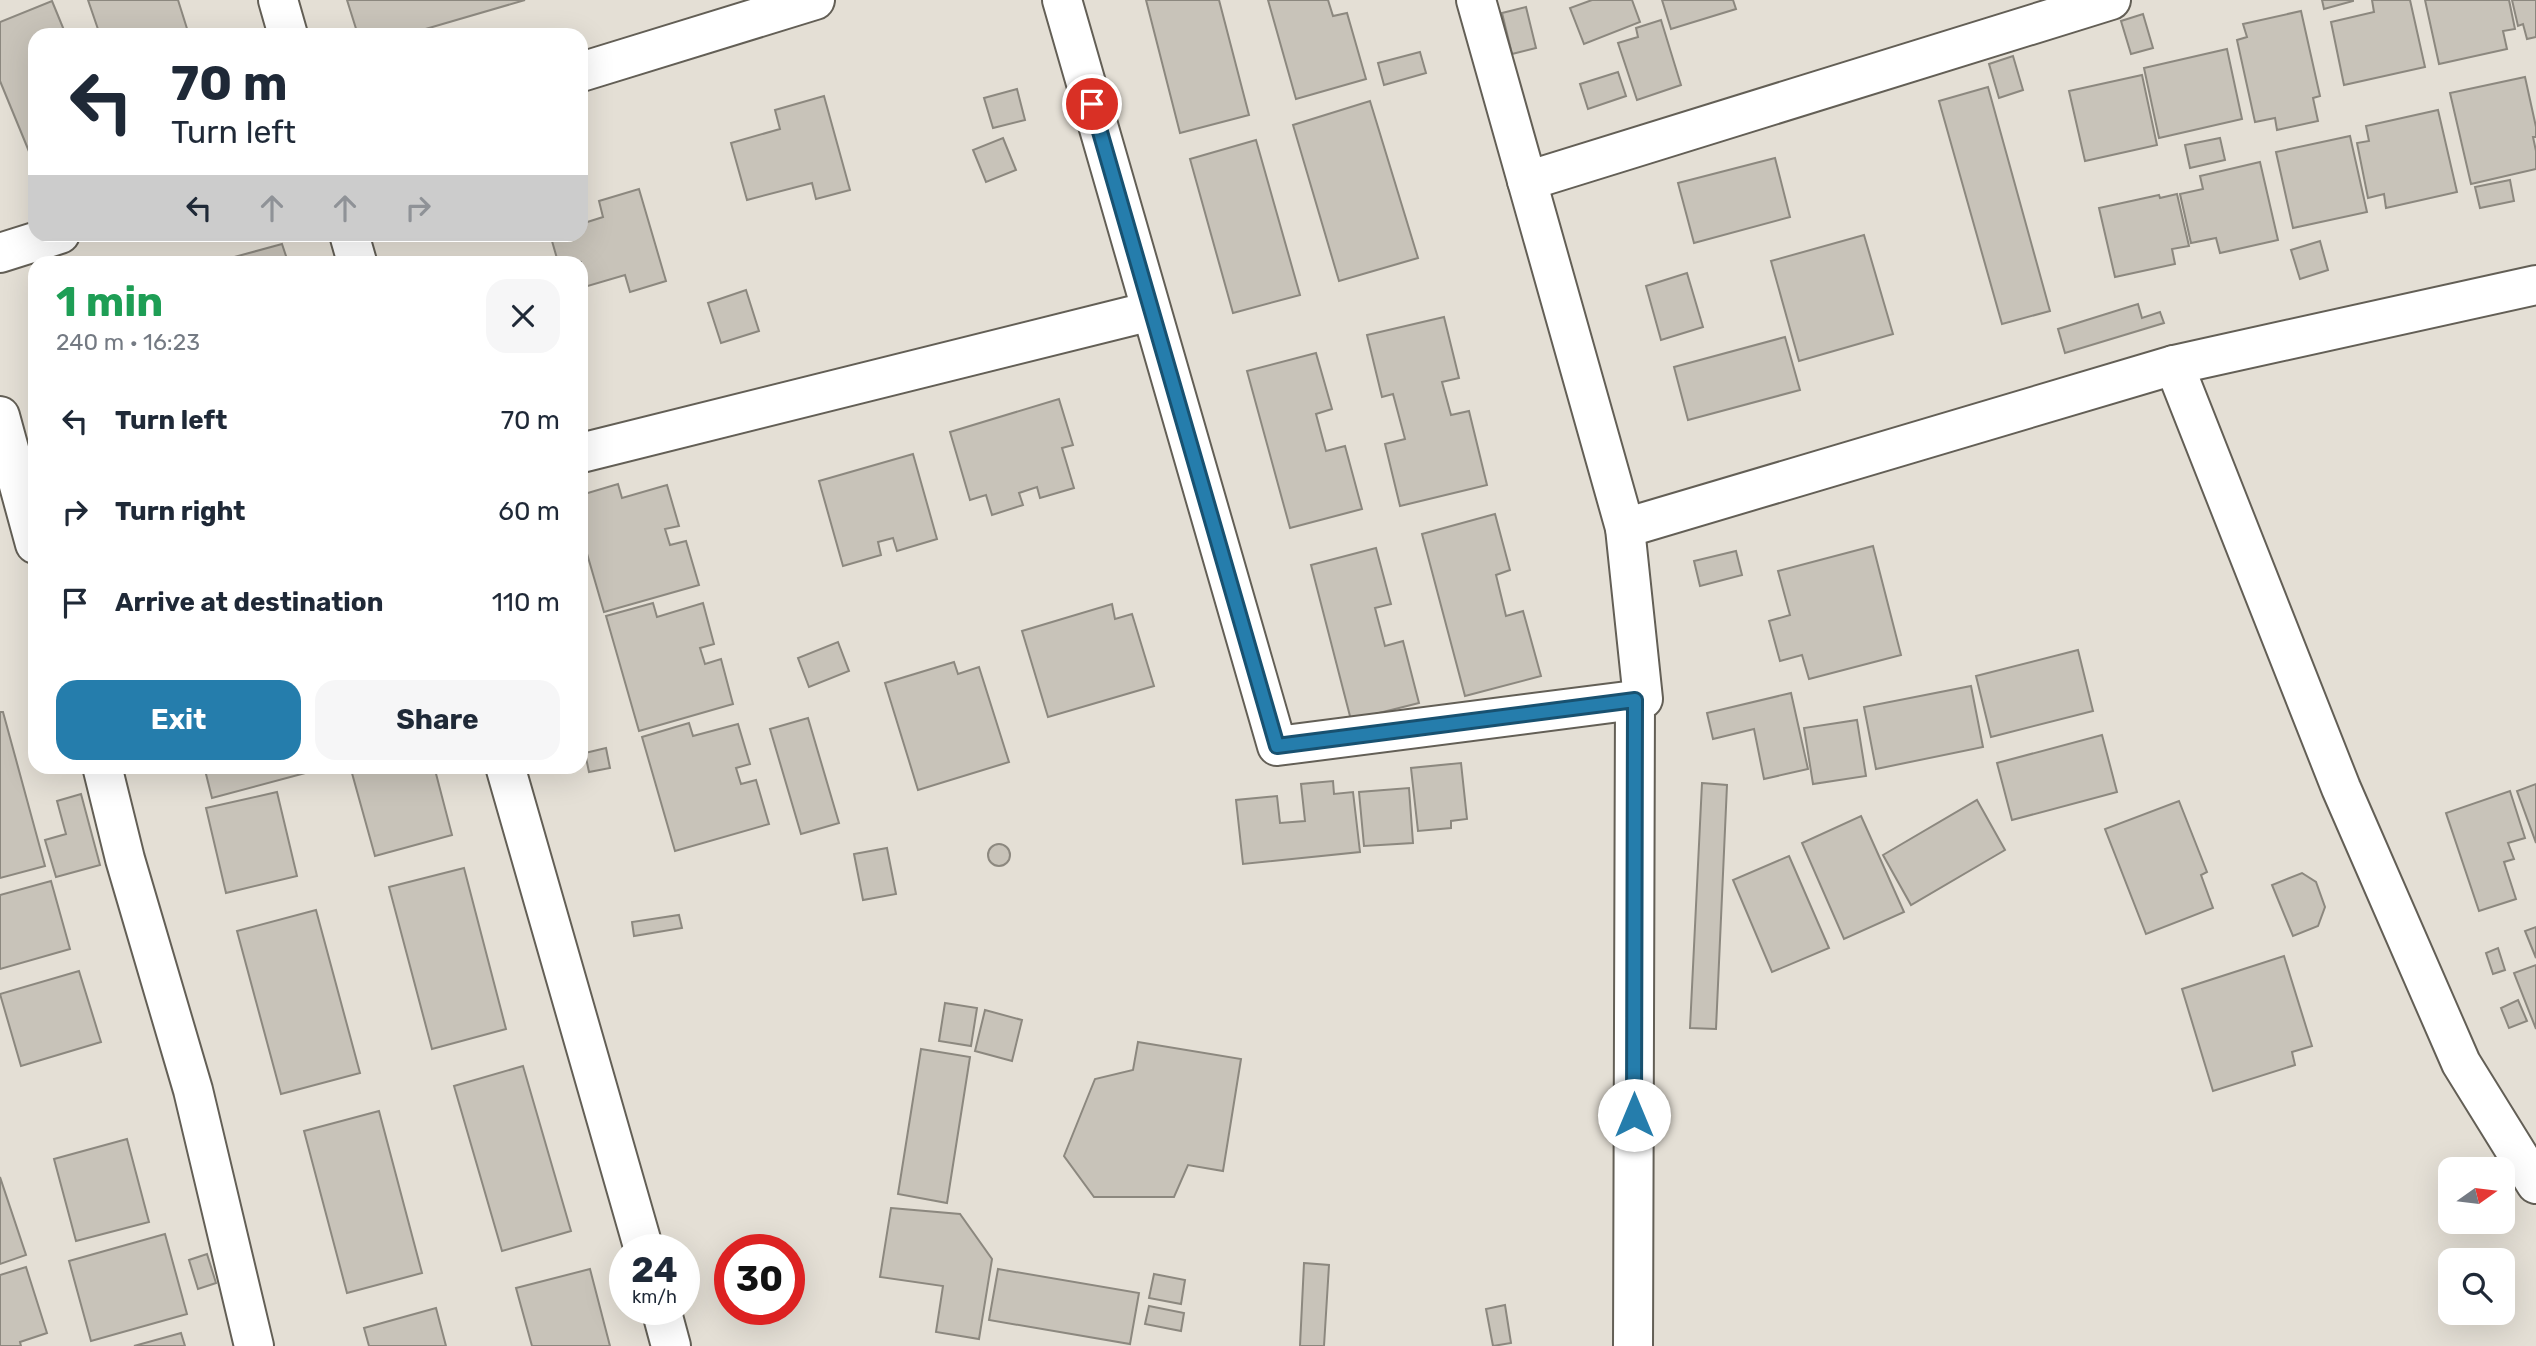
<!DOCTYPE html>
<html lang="en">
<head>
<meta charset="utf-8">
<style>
  body { margin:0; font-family:Rubik,sans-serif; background:#f6f6f7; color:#1f2937; height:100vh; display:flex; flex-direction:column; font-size:26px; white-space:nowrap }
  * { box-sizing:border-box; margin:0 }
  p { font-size:23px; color:#747a83 }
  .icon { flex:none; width:38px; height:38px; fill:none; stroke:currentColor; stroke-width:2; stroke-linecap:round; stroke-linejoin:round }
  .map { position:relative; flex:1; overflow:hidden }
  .drawer { position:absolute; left:28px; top:256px; width:560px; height:518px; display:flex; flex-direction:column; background:#fff; border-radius:21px; box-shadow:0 7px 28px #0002 }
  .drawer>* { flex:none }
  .top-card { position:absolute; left:28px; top:28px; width:560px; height:214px; border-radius:21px; box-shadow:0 7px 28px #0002; background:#fff; color:#1f2937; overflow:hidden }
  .needle { width:46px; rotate:76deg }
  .fabs { position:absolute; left:2438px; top:1157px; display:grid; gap:14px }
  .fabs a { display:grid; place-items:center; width:77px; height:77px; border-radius:14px; background:#fff; box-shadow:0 7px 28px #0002; font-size:35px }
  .speed { position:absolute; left:609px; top:1234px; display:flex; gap:14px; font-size:35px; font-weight:700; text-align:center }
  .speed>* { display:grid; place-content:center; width:91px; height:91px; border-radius:50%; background:#fff; box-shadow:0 7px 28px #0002; line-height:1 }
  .speed small { font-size:18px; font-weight:400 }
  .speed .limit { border:10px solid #d22; background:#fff; color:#111 }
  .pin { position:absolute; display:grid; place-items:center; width:60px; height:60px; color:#fff; margin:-30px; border:4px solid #fff; border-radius:50%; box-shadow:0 2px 7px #0007 }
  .me { position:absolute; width:77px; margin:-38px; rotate:0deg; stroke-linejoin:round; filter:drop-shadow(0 0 5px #0008) }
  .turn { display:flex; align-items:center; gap:24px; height:147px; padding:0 28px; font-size:32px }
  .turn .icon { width:91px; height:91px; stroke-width:2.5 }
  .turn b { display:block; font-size:49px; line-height:60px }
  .lanes { display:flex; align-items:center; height:66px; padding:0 28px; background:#0003; justify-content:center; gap:35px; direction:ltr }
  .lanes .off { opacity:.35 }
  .round { display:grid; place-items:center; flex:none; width:74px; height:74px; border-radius:21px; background:#f6f6f7 }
  .overview { display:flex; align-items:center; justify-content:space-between; height:119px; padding:0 28px }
  h1 { font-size:42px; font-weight:700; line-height:52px; color:#1e9e55 }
  .cta { display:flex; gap:14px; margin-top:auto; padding:14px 28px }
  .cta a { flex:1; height:80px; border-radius:21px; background:#257dac; color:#fff; font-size:28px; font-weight:700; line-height:80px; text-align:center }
  .cta a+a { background:#f6f6f7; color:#1f2937 }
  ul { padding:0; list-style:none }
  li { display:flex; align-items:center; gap:21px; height:91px; padding:0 28px }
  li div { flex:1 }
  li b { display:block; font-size:26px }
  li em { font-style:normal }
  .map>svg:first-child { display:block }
</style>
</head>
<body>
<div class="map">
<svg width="2536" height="1346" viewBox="0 0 2536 1346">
  <rect width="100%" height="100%" fill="#e4dfd5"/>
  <g fill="#c8c3b9" stroke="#8c887f" stroke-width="2">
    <path d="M88 0H178L189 35H100Z"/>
    <path d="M347 0H525L405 35H358Z"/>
    <path d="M1146 0H1219L1249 115 1180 133Z"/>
    <path d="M1268 0H1328L1333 16 1347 13 1366 79 1296 99Z"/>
    <path d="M1592 0H1632L1640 22 1584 44 1570 8Z"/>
    <path d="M1662 0H1733L1736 9 1671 29Z"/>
    <path d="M2322 0H2353V1L2324 9Z"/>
    <path d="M2372 0H2410L2425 67 2344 85 2331 22 2374 12Z"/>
    <path d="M2425 0H2509L2515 29 2503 31 2507 49 2439 64Z"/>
    <path d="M2512 0H2536V37L2527 39 2523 24 2518 26Z"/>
    <path d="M52 1 66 35H35V166L0 81V22Z"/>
    <path d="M1526 7 1536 48 1512 54 1502 13Z"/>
    <path d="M2301 11 2320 96 2313 98 2318 121 2277 130 2275 118 2255 122 2237 40 2247 37 2243 24Z"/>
    <path d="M2143 14 2153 48 2131 54 2121 21Z"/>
    <path d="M1661 20 1681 85 1637 100 1618 43 1638 37 1636 28Z"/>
    <path d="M2227 49 2242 119 2159 138 2144 68Z"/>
    <path d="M1420 52 1426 73 1384 85 1378 63Z"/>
    <path d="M2013 56 2023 90 1999 98 1989 64Z"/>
    <path d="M1618 72 1626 96 1588 109 1580 84Z"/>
    <path d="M2142 75 2157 145 2085 161 2069 91Z"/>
    <path d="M2525 77 2536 127V137H2533L2536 151V169L2471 184 2450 93Z"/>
    <path d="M1988 87 2050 311 2002 324 1939 101Z"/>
    <path d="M1017 89 1025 120 993 128 984 98Z"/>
    <path d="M824 96 850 190 816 199 812 183 747 200 731 143 780 129 775 110Z"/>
    <path d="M1370 101 1418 258 1339 281 1293 125Z"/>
    <path d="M2438 110 2457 192 2386 208 2384 194 2368 198 2357 143 2369 141 2366 126Z"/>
    <path d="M2350 136 2367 212 2293 228 2276 152Z"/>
    <path d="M1003 138 1016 170 986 182 973 150Z"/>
    <path d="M2220 138 2225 160 2190 168 2185 145Z"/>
    <path d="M1256 140 1300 295 1233 313 1190 159Z"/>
    <path d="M1775 158 1790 217 1694 243 1678 183Z"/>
    <path d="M2260 162 2278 240 2220 253 2216 238 2191 243 2180 194 2203 189 2200 176Z"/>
    <path d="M2510 180 2514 201 2480 208 2475 187Z"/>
    <path d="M639 189 666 281 630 292 625 275 581 288V262H558L550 234H581V224L603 217 599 201Z"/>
    <path d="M2177 194 2189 246 2172 249 2175 264 2115 277 2099 208 2159 195 2160 198Z"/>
    <path d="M1864 235 1893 334 1799 361 1771 261Z"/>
    <path d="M2320 241 2328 270 2300 279 2291 250Z"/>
    <path d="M282 244 288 262H216Z"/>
    <path d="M1687 273 1703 327 1661 340 1646 286Z"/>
    <path d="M746 290 759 331 721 343 708 303Z"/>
    <path d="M2138 304 2142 318 2160 312 2164 323 2065 353 2058 329Z"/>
    <path d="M1444 317 1459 378 1442 382 1451 415 1469 411 1487 485 1400 506 1385 444 1405 439 1393 394 1382 397 1367 335Z"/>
    <path d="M1785 337 1800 390 1688 420 1674 367Z"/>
    <path d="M1316 353 1332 409 1316 414 1326 451 1345 446 1362 509 1290 528 1247 371Z"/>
    <path d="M1059 399 1073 445 1062 448 1074 488 1040 498 1037 487 1019 493 1023 505 992 515 986 495 970 500 950 432Z"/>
    <path d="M913 454 937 539 897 551 893 538 878 542 881 555 843 566 819 481Z"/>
    <path d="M618 484 622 498 667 485 679 526 665 529 670 545 686 541 699 585 604 612 581 533V495Z"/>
    <path d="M1495 514 1510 570 1496 575 1506 616 1523 611 1541 676 1465 696 1422 534Z"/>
    <path d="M1873 546 1901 655 1809 679 1802 655 1780 661 1769 621 1790 615 1778 571Z"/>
    <path d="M1376 548 1391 604 1375 608 1385 646 1403 641 1419 703 1351 720 1311 565Z"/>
    <path d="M1736 551 1742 575 1700 586 1694 561Z"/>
    <path d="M653 603 657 617 703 603 714 644 700 648 705 664 721 659 733 704 639 731 606 616Z"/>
    <path d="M1112 604 1115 619 1132 614 1154 686 1048 717 1022 631Z"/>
    <path d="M838 642 849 671 809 687 798 658Z"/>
    <path d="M2078 650 2093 711 1991 737 1976 676Z"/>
    <path d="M954 662 958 674 979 667 1009 762 918 790 885 683Z"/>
    <path d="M1971 686 1983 747 1876 769 1864 707Z"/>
    <path d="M1791 693 1808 769 1764 779 1754 729 1713 739 1707 713Z"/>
    <path d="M0 712H3L45 866 0 878Z"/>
    <path d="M808 718 839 823 801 834 770 729Z"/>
    <path d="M1857 720 1866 776 1813 784 1804 728Z"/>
    <path d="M689 723 693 736 738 724 750 764 736 768 741 784 756 780 769 824 675 851 642 737Z"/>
    <path d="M2102 735 2117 792 2012 820 1997 763Z"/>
    <path d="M606 748 610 768 589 772 585 753Z"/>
    <path d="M1461 763 1467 819 1451 821V828L1418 831 1411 768Z"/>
    <path d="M204 766H307L309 772 212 798Z"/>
    <path d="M350 766H434L452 835 375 856Z"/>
    <path d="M1333 781 1334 794 1353 792 1360 852 1243 864 1236 800 1277 796 1280 823 1305 821 1301 784Z"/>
    <path d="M1702 783 1727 785 1716 1029 1690 1028Z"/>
    <path d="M2536 784V843L2517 791Z"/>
    <path d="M1409 788 1413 843 1364 846 1359 792Z"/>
    <path d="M2510 791 2525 838 2508 843 2514 859 2504 862 2516 899 2479 911 2446 813Z"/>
    <path d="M277 792 297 876 226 893 206 808Z"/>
    <path d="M81 794 100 865 56 877 45 840 66 834 57 801Z"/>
    <path d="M1977 800 2005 850 1911 905 1883 855Z"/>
    <path d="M2179 801 2207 872 2201 875 2213 908 2146 934 2105 829Z"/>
    <path d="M1861 816 1904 912 1844 939 1802 843Z"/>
    <circle cx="999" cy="855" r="11"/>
    <path d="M887 848 896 894 863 900 854 854Z"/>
    <path d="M1789 856 1829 948 1772 972 1733 880Z"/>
    <path d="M464 868 506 1029 432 1049 389 887Z"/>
    <path d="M2302 873 2316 882 2325 907 2318 926 2293 936 2272 885Z"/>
    <path d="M51 881 70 949 0 969V895Z"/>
    <path d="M316 910 360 1073 281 1094 237 931Z"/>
    <path d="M679 915 682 928 634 936 632 922Z"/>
    <path d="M2536 927V958L2525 931Z"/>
    <path d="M2498 948 2505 970 2493 974 2486 953Z"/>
    <path d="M2284 956 2312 1046 2292 1052 2295 1065 2213 1091 2182 989Z"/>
    <path d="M2536 965V1029L2514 973Z"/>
    <path d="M79 971 101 1042 21 1066 0 994Z"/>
    <path d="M2518 1000 2527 1021 2509 1028 2501 1008Z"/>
    <path d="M945 1003 977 1008 971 1046 939 1041Z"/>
    <path d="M985 1010 1022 1020 1012 1061 975 1051Z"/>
    <path d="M1138 1042 1241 1059 1223 1171 1188 1165 1174 1197H1094L1064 1156 1095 1079 1133 1070Z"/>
    <path d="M921 1049 970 1057 947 1203 898 1194Z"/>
    <path d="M523 1066 571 1231 502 1251 454 1086Z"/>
    <path d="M379 1111 422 1273 347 1293 304 1131Z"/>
    <path d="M127 1139 149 1222 76 1241 54 1159Z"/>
    <path d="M0 1177 26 1255 0 1264Z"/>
    <path d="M891 1208 960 1214 992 1259 979 1339 936 1332 943 1286 880 1277Z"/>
    <path d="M165 1234 187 1314 91 1341 69 1261Z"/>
    <path d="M207 1254 216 1283 198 1289 189 1260Z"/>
    <path d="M1304 1263 1329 1265 1324 1346H1300Z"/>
    <path d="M26 1267 47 1333 20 1342 21 1346H0V1275Z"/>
    <path d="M590 1269 610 1346H532L516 1288Z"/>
    <path d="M998 1269 1139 1293 1130 1344 989 1320Z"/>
    <path d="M1154 1274 1185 1280 1181 1304 1149 1298Z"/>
    <path d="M1505 1305 1511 1343 1493 1346 1486 1309Z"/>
    <path d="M1149 1306 1184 1313 1181 1331 1145 1324Z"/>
    <path d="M436 1308 446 1346H369L364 1328Z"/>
    <path d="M181 1333 185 1346H134Z"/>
  </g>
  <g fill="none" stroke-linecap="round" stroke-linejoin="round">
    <g stroke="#635f56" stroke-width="42">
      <g id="minor">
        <path d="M1062 0 1277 746 1635 700"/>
        <path d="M1476 0 1625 528 1643 699 1635 700 1633 1346"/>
        <path d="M581 72 815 0"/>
        <path d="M1527 181 2111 0"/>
        <path d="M0 253 60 234"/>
        <path d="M2174 365 2341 788 2461 1063 2536 1184"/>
        <path d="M0 416 35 544"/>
        <path d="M581 453 1151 311"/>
        <path d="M1625 528 2174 365 2536 285"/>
        <path d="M102 766 125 859 193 1090 254 1346"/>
      </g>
    </g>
    <g stroke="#635f56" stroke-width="42">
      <g id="tertiary">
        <path d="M278 0 288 35"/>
        <path d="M349 234 357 262"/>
        <path d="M505 766 644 1250"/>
        <path d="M661 1309 671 1346"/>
      </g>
    </g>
    <use href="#minor" stroke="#fff" stroke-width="38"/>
    <use href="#tertiary" stroke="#fff" stroke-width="38"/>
  </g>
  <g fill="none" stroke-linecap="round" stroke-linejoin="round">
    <g stroke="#185170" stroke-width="18">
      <path id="route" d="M1092 104 1277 746 1635 700 1634 1115"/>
    </g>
    <use href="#route" stroke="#257dac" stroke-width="12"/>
  </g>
</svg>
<div class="fabs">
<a><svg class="needle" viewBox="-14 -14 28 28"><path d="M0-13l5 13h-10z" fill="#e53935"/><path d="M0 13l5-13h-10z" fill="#747a83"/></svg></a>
<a><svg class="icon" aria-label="search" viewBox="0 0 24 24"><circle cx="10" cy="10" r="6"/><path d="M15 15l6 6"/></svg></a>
</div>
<div class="speed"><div>24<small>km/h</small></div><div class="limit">30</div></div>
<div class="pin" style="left:1092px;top:104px;background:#d93025"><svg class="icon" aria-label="arrive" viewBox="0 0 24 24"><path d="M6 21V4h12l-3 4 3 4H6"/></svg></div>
<svg class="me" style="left:1634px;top:1115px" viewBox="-20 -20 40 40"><circle r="19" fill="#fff"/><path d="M0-13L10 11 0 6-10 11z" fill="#257dac"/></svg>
<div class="top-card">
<div class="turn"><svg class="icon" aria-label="left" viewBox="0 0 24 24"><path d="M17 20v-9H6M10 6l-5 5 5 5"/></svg><div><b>70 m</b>Turn left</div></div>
<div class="lanes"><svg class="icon" aria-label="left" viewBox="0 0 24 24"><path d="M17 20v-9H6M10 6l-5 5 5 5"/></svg><svg class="icon off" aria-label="ahead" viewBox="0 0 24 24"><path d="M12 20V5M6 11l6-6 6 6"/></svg><svg class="icon off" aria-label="ahead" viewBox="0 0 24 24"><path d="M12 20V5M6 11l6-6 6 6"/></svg><svg class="icon off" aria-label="right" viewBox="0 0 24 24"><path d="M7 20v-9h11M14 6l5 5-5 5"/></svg></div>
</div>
<section class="drawer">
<div class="overview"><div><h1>1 min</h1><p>240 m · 16:23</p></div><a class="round"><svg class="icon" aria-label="close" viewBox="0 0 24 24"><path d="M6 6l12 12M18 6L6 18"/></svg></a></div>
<ul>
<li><svg class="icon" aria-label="left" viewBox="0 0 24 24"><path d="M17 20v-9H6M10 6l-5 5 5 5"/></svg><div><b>Turn left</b></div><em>70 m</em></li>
<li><svg class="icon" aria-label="right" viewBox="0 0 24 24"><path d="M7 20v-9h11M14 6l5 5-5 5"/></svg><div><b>Turn right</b></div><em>60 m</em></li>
<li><svg class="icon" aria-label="arrive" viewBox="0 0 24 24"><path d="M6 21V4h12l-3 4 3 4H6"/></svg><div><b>Arrive at destination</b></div><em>110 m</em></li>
</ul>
<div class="cta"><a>Exit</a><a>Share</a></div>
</section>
</div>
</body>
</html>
